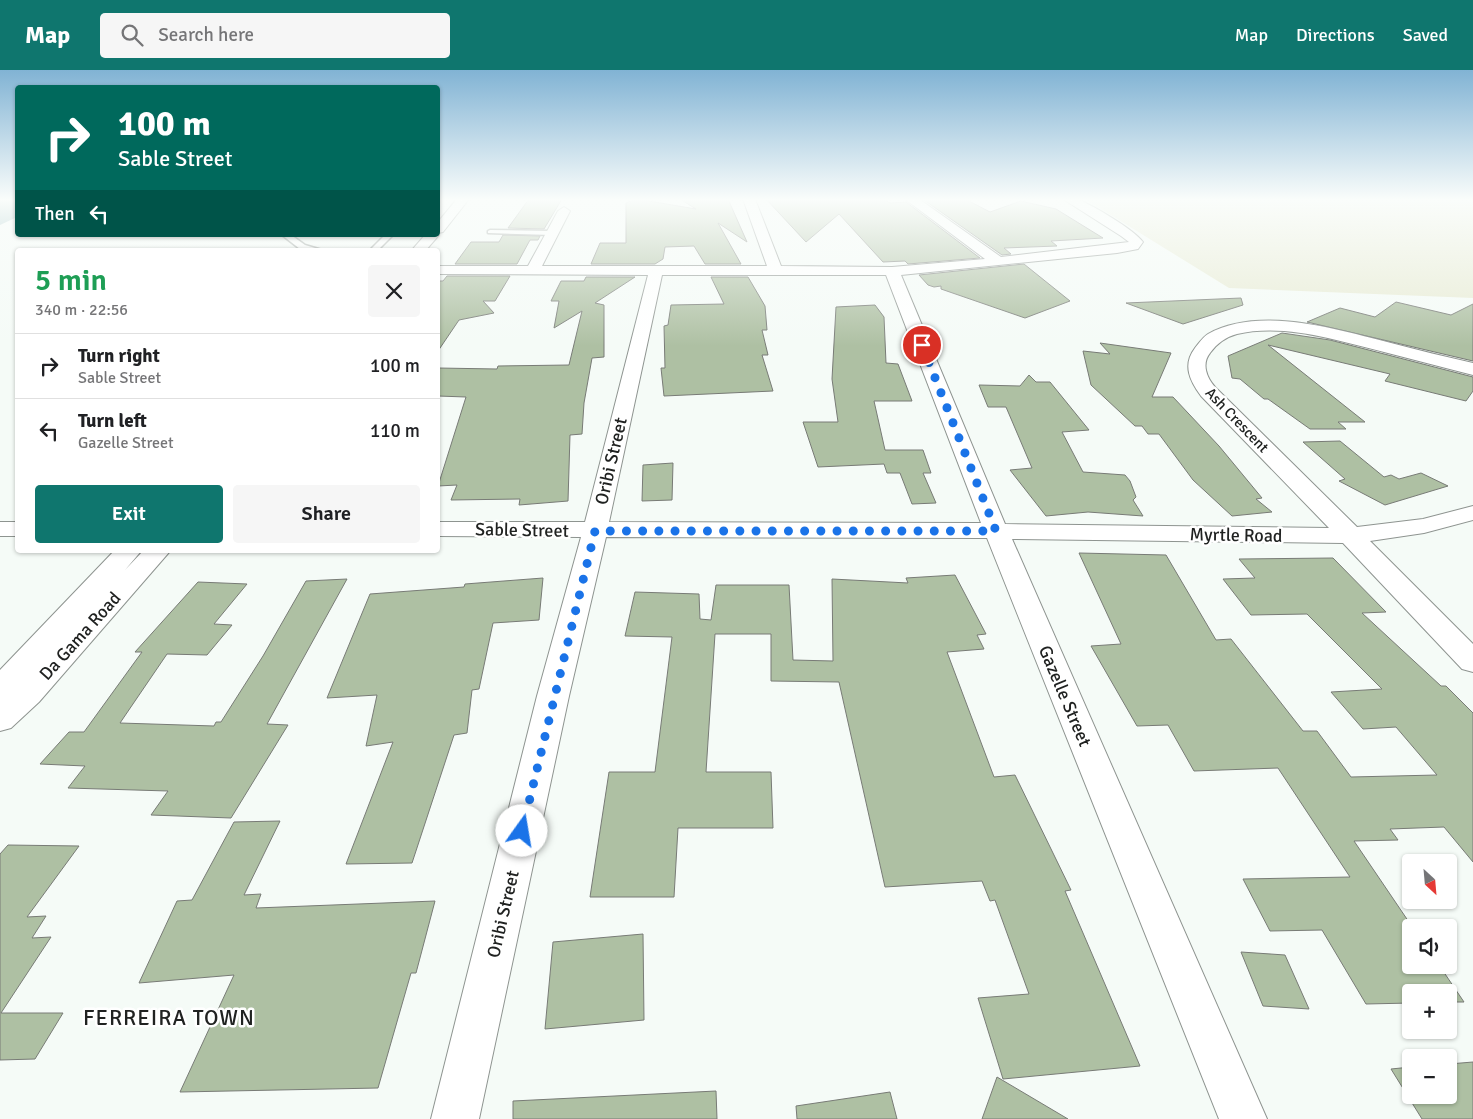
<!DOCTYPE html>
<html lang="en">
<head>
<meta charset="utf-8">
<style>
  body { margin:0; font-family:Signika,sans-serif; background:#f6f6f6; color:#202124; height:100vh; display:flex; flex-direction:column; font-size:19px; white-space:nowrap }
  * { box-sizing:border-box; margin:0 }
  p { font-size:16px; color:#757577 }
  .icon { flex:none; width:28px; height:28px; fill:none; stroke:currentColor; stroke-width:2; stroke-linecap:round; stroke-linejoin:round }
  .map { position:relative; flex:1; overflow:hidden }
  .panel { position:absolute; left:15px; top:178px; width:425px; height:305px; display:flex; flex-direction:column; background:#fff; border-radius:5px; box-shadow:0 1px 4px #0004 }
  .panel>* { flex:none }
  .top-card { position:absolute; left:15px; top:15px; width:425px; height:152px; border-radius:5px; box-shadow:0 1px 4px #0004; background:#00695c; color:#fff; overflow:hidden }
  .needle { width:32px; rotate:154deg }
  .tools { position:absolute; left:1402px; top:784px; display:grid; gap:10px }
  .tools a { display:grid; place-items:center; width:55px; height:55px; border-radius:5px; background:#fff; box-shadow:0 1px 4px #0004; font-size:25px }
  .pin { position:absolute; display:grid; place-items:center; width:42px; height:42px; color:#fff; margin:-21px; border:2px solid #fff; border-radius:50%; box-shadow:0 1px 5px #0007 }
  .me { position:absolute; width:55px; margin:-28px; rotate:13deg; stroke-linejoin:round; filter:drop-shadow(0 0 4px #0008) }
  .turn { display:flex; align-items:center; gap:18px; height:105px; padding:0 20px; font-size:22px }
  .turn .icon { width:65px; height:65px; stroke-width:2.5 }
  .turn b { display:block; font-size:35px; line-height:42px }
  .then { display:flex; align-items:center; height:48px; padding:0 20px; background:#0003; gap:10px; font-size:19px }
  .round { display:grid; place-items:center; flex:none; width:52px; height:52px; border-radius:5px; background:#f6f6f6 }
  .summary { display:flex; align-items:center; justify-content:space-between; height:85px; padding:0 20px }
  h1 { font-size:30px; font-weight:600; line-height:38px; color:#1e9e55 }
  .action { display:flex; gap:10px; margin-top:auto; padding:10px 20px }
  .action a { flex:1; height:58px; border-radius:5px; background:#0f766e; color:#fff; font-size:20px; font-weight:600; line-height:58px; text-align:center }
  .action a+a { background:#f6f6f6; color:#202124 }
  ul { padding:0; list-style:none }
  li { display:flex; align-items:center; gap:15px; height:65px; padding:0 20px; border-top:1px solid #e0e0e0 }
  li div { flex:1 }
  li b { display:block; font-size:19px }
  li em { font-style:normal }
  header { display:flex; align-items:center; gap:30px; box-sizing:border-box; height:70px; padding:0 25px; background:#0f766e; color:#fff }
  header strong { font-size:24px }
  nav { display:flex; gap:28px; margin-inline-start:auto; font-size:18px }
  .search { width:350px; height:45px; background:#f6f6f6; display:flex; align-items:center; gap:12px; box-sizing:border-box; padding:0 18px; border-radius:5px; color:#757577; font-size:19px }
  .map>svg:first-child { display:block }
</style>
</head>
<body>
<header>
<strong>Map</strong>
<div class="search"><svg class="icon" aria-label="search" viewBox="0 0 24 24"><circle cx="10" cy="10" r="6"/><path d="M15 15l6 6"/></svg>Search here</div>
<nav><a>Map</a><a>Directions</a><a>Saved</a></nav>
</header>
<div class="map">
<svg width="1473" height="1049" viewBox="0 0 1473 1049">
  <rect width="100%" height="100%" fill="#f5fbf7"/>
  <path fill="#e8ebd4" d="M1085 129H1473V228L1229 218Z"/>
  <path fill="#88b2b5" d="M0 129H18L17 147 0 155Z"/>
  <g fill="#aec0a3" stroke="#787b76">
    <path d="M529 129H562L544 159 508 158Z"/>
    <path d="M637 129 696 139 680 129H728L747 172 718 153 741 194H705L694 176 665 177 663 189 655 194H591L600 173H626V133Z"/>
    <path d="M766 129H883L890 133 906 132 980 188 908 194 905 191 883 192 839 144 806 172Z"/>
    <path d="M939 129H965L990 142 1021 131 1056 139 1103 168 1051 171 1057 176 1004 178 1011 184 1002 185 924 130Z"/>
    <path d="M503 165 540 166 538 170H530L517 194H455L471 172H499Z"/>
    <path d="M1024 194 1070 231 1025 248 941 219V216L934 217 928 215 919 205Z"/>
    <path d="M447 206H510L495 231H483L494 243 459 250 438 281V211H443Z"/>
    <path d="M586 207H635L595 233 604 235V287L592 288 584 333 582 364 570 365 568 431 519 435 520 429 451 430 457 415 438 416 466 327 438 326V298L497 299 498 296 569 295 582 241 554 258 559 231H551L561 211H584Z"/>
    <path d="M711 207H748L765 236 767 260H762L768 285H762L773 321 664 326 661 298H665L664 256 668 255 671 235 724 234Z"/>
    <path d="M1241 228 1243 235 1183 254 1126 233Z"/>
    <path d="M1396 232 1451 245 1473 234V291L1307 252 1340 238 1375 247Z"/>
    <path d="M875 235 884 247 886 293 898 294 912 331H874L885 380H923L931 403H923L936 433 912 434 900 403H887L884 394 818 397 803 352H838L832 309 836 237Z"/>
    <path d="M1282 263 1330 270 1473 307V321L1466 331 1385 311 1390 304 1268 275 1365 352H1338L1346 359H1310L1268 329H1264L1240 309 1232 308 1228 286Z"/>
    <path d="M1100 273 1171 283 1152 327H1173L1219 376 1262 428 1256 429 1272 442 1232 446 1193 410 1159 364H1148L1142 356H1135L1091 315 1083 281 1110 284Z"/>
    <path d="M1029 305 1036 312H1050L1089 360 1062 362 1083 402 1125 405 1130 411 1136 427 1133 430 1143 446 1088 442 1046 446 1010 400 1032 398 1006 337H988L979 315 1020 316Z"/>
    <path d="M1340 371 1384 407 1391 405 1399 409 1421 403 1448 416 1385 435 1339 411 1345 409 1303 372Z"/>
    <path d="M673 393 672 430 642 431 643 395Z"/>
    <path d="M1079 483 1166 485 1216 570 1231 569 1303 661H1317L1351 707 1437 705 1396 657 1363 659 1331 622 1382 619 1307 544 1251 545 1223 509 1255 508 1239 489 1333 488 1386 542 1362 543 1441 616H1446L1473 643V792L1444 757 1390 759 1398 770 1354 771 1413 858H1411V895H1439L1464 932H1449V922H1411V933L1366 934 1322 860 1270 861 1243 809 1350 807 1278 698 1194 701 1168 655 1137 656 1091 576 1121 574Z"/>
    <path d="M955 505 986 564 977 565 984 579 947 582 994 707 1015 705 1071 820 1065 821 1140 996 1003 1009 978 928 1029 924 995 830 990 831 982 811 885 817 839 612 771 611V564H715L706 702H771L773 758H678L674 827H590L609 702H655L672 567 625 566 635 522 699 524 700 549 711 550 716 515H789L793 590 833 591 832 509 908 513 906 508Z"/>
    <path d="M543 508 539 550 493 553 479 619 472 620 467 663 454 665 412 793 346 794 393 672 366 676 377 625 327 628 370 524 464 517 465 514Z"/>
    <path d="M347 509 267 654 288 655 231 748 151 745 168 721 68 718 85 696 40 694 69 662H84L142 582H135L198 512 247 514 214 554 232 555 207 585 167 584 120 653 214 656 216 652H221L263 586 306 511Z"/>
    <path d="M280 751 244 825 261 824 256 838 435 831 416 903H411L378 1018 180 1022 234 905 139 913 177 831 192 830 234 752Z"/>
    <path d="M8 775 79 776 27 847 46 846 32 868 51 867 1 943H63L35 989 0 990V784Z"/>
    <path d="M643 864 644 950 545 959 553 872Z"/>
    <path d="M1241 882 1285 885 1309 939 1263 936Z"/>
    <path d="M1473 992V1049H1422L1391 999 1411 997V1025H1449V994Z"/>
    <path d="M997 1007 1068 1049H982Z"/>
    <path d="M716 1021 717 1049H513V1031Z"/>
    <path d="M890 1022 897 1049H797L796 1036Z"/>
  </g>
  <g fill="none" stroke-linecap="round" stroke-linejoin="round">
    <g stroke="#8e9490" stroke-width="3">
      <g id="service">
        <path d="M490 160 552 161 556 163 552 165 488 163V161Z"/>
        <path d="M282 165H291L305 175 322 180 300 179Z"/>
        <path d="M385 165H393L378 180H370Z"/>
      </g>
    </g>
    <g stroke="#8e9490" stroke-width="2">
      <g id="minor">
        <path d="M743 129H755L781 196 892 197 985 189 905 129H919L1001 187 1129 172 1121 166 1063 129C1068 129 1074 128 1079 130 1094 136 1133 159 1143 172L1138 179 1117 183 901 205 1005 454 1329 458 1201 326C1190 311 1182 295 1195 278 1199 273 1203 267 1208 264 1260 235 1338 260 1391 273 1418 280 1446 287 1473 293V305C1443 297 1414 290 1384 282 1338 271 1285 253 1237 264 1226 267 1217 273 1210 283 1201 294 1207 308 1215 317L1357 457 1423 449 1473 436V450L1424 463 1370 471 1473 574V602L1462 599 1343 473 1012 469 1267 1049H1219L987 468 606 467 569 626 479 1049H431L537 626 581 467 438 466V452H585L648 205 438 204V196H528L558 141 564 137 570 141 542 196H767ZM662 205H886L981 453 609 452Z"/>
        <rect x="0" y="452" width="18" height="14"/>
      </g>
    </g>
    <g stroke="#8e9490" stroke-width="2">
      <g id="tertiary">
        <path d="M457 129H469L443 162 438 163V152Z"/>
        <path d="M438 164 439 165 426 180H412L425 165Z"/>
        <path d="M115 480H142L125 500 144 480H171L39 632 11 658 0 661V600Z"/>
      </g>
    </g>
    <use href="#service" fill="#fff" fill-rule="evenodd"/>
    <use href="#minor" fill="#fff" fill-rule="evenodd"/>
    <use href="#tertiary" fill="#fff" fill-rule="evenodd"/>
  </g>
  <linearGradient id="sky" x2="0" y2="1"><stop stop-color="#81b3d4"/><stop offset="0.47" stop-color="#fafdfb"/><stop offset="1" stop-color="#fafdfb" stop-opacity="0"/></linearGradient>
  <rect width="1473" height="276" fill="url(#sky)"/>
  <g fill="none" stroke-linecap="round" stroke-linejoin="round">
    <path stroke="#1a73e8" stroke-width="9" stroke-dasharray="0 16.2" d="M522 761 595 461H996L922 275"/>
  </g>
  <g text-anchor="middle" stroke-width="5" stroke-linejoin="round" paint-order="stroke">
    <g font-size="15" fill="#202221" stroke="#fff">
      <text transform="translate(1237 350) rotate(46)" y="5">Ash Crescent</text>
    </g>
    <g font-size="18" fill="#202221" stroke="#fff">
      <text transform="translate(611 391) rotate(-77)" y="6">Oribi Street</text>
      <text transform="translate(522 460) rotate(1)" y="6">Sable Street</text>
      <text transform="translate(1236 465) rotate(1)" y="6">Myrtle Road</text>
      <text transform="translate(80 566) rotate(-48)" y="6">Da Gama Road</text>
      <text transform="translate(1065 626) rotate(67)" y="6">Gazelle Street</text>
      <text transform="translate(503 844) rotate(-77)" y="6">Oribi Street</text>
    </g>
    <g font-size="22" letter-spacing="1" fill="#202221" stroke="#fff">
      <text x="169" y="955">FERREIRA TOWN</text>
    </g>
  </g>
</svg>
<div class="tools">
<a><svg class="needle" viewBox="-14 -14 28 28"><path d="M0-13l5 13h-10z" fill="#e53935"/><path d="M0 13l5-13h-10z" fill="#757577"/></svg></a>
<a><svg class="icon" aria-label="sound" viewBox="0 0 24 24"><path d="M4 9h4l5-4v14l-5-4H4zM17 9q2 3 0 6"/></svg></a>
<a>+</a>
<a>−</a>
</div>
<div class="pin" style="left:922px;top:275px;background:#d93025"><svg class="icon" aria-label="arrive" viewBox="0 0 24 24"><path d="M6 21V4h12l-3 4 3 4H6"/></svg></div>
<svg class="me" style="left:522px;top:761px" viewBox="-20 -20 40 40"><circle r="19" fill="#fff"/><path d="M0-13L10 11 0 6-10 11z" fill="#1a73e8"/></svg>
<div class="top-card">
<div class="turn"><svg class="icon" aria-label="right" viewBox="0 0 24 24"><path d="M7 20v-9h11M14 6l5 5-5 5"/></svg><div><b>100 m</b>Sable Street</div></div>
<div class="then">Then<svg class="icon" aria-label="left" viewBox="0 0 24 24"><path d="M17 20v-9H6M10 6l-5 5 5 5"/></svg></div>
</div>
<section class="panel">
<div class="summary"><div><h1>5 min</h1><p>340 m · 22:56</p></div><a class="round"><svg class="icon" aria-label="close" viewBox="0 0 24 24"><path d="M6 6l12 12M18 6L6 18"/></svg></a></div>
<ul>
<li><svg class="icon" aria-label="right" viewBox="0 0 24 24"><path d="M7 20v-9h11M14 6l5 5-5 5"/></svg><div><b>Turn right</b><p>Sable Street</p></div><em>100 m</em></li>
<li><svg class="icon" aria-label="left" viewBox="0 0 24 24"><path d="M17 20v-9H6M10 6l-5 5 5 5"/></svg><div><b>Turn left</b><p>Gazelle Street</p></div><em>110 m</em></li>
</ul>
<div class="action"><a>Exit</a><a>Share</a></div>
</section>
</div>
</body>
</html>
